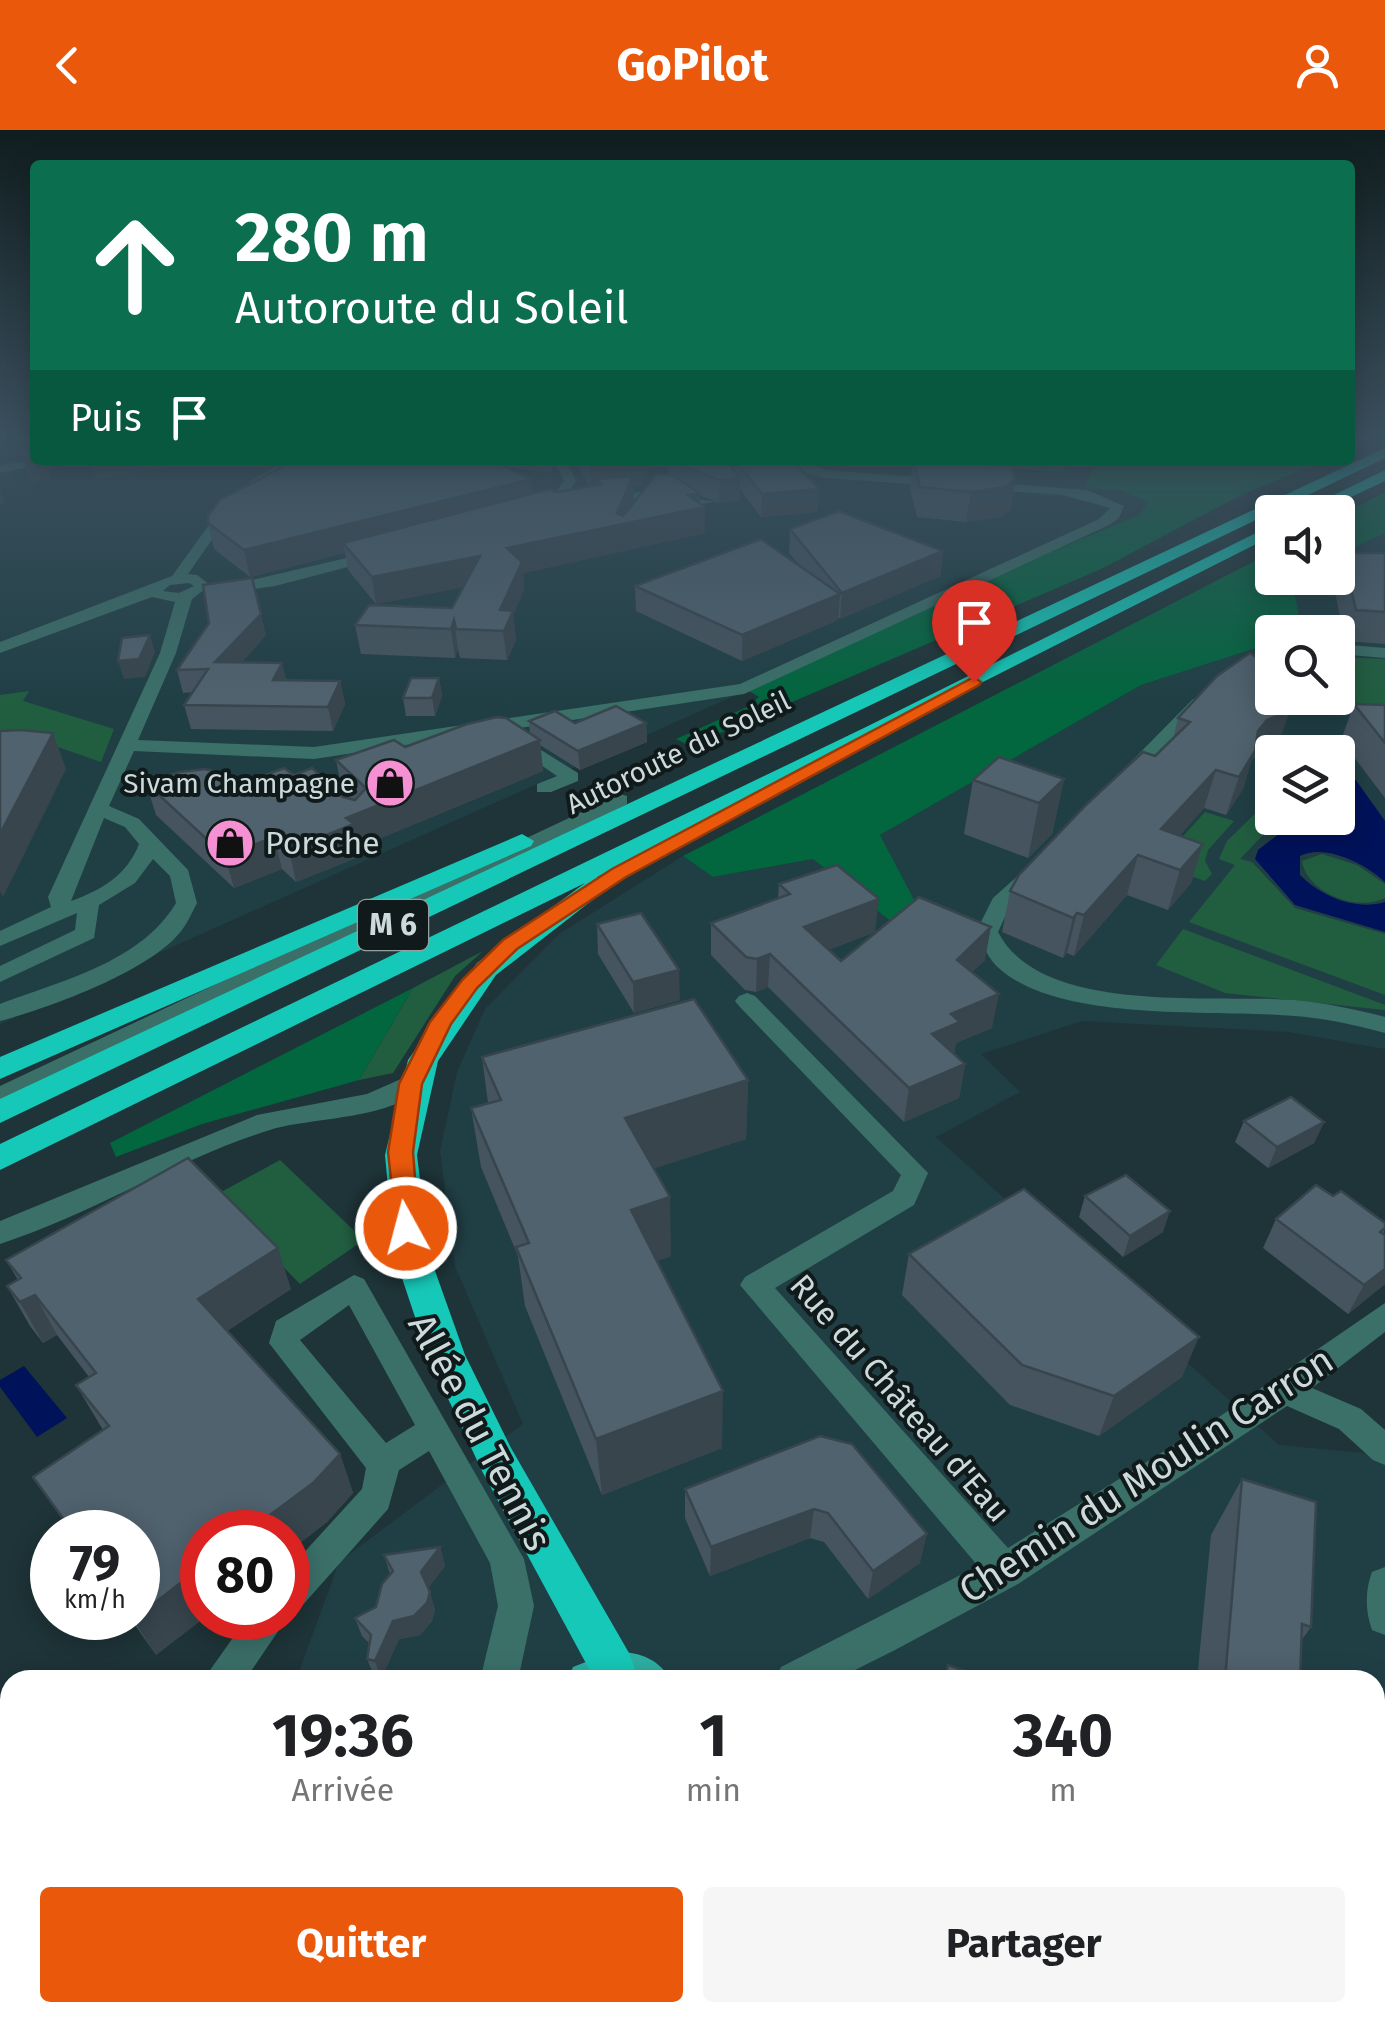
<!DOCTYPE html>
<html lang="fr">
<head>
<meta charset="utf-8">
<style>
  body { margin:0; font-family:"Fira Sans",sans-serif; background:#f6f6f6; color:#202124; height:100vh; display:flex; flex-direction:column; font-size:38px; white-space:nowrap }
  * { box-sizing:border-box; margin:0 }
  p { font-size:32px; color:#757577 }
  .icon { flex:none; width:55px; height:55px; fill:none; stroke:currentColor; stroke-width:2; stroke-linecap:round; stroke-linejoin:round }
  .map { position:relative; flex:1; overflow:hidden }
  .sheet { position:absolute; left:0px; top:1540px; width:1385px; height:352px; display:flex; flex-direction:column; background:#fff; border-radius:30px 30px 0 0; box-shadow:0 5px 25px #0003 }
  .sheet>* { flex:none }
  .guide { position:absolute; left:30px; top:30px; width:1325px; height:305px; border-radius:10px; box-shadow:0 5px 25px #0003; background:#0b6e4f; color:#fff; overflow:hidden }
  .fabs { position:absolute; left:1255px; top:365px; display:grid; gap:20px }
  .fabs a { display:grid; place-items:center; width:100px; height:100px; border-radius:10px; background:#fff; box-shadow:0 5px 25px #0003; font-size:50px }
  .speed { position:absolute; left:30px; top:1380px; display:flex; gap:20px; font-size:50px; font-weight:700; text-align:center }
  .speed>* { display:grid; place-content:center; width:130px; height:130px; border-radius:50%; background:#fff; box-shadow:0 5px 25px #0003; line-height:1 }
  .speed small { font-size:25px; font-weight:400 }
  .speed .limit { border:15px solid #d22; background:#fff; color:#111 }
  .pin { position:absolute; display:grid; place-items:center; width:85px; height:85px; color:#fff; margin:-102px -42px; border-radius:50% 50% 50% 0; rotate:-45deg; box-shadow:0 0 10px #0007 }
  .pin .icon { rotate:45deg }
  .me { position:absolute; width:110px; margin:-55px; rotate:353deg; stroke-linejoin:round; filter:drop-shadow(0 0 8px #0008) }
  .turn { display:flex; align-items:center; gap:35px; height:210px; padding:0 40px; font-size:45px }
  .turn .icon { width:130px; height:130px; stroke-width:2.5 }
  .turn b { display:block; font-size:70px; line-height:85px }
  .then { display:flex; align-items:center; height:95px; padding:0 40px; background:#0003; gap:20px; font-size:38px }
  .eta { display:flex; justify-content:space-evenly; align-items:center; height:170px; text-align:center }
  .eta b { font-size:60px; font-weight:700; line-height:70px }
  .action { display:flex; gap:20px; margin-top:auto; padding:20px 40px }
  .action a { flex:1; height:115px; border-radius:10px; background:#ea580c; color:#fff; font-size:40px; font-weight:700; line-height:115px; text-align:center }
  .action a+a { background:#f6f6f6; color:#202124 }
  header { display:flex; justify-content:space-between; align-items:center; height:130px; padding:0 40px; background:#ea580c; color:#fff; font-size:45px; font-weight:700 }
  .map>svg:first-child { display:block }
</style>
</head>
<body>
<header><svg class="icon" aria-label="back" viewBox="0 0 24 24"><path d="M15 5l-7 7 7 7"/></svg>GoPilot<svg class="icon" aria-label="person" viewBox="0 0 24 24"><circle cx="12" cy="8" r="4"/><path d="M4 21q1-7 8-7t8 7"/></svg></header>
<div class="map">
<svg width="1385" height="1892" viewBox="0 0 1385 1892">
  <rect width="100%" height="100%" fill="#1e3438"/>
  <g fill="#203f45" fill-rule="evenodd">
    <path d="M0 307H35V330H1099L1085 357 1122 361 1149 372 1139 385 0 894Z"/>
    <path d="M1385 403V919L1289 902 1082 891 981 924 1020 962 936 1007 1279 1315 1385 1325V1892H0V1579L10 1578V1882H1375V1550H296L339 1432 523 1294 455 1136 440 1021 457 942 485 879 559 804 683 726 713 747 813 729 909 806 930 800 880 705 1141 555 1272 513V568H1338V502H1302L1292 448H1338V425ZM1272 622H1338V688H1272Z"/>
  </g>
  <g fill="#215e40">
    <path d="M880 330H1064L1065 342Z"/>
    <path d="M1338 527 1385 529V577L1317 575 1313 568H1338Z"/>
    <path d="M29 561 23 571 114 599 101 632 58 617 25 619 0 609V565Z"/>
    <path d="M1271 668 1272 683 1261 699 1266 702 1240 729 1252 732 1295 778 1385 804V865L1189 792 1235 735 1219 729 1227 711Z"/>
    <path d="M1205 682 1234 691 1208 720 1205 731 1212 744 1205 751 1158 734Z"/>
    <path d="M1322 724 1357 735 1385 754V768C1357 782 1307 763 1302 731Z"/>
    <path d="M1183 799 1385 875V880L1225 863 1156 835Z"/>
    <path d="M483 821 455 846 393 943 359 950 413 858Z"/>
    <path d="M280 1030 364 1110 300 1154 214 1066Z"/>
  </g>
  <g fill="#02663f">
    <path d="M1099 330H1326L1241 365 1101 439 690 616 676 609 747 577 759 567 749 561 1022 434 1139 385 1148 372 1122 361 1084 357Z"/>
    <path d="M1385 362V403L1338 425V387Z"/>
    <path d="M1272 422V448H1292L1302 502H1272V513L1141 555 880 705 930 800 909 806 813 729 713 747 683 726Z"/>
    <path d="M413 858 359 950 202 994 116 1027 110 1013Z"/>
  </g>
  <g fill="#00125a">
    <path d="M1338 625 1385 691V752C1366 734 1325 713 1300 726V745C1321 766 1355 781 1385 772V802L1295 775 1255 729 1258 720 1299 688H1338Z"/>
    <path d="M24 1236 67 1288 37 1307 0 1257V1250Z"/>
  </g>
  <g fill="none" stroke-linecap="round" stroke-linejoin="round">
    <g fill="#3b7069" fill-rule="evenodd">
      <path d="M35 330H62L0 343V335Z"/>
      <path d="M286 330H302L241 368 188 444 197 445 210 455 192 469 176 523 138 610 314 617 740 554 1099 389 1110 378 1063 365 825 348 805 343 791 330H805L825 340 1087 360 1124 376 1119 388 1109 395 744 564 314 629 134 621 109 676 139 689 188 740 197 773C192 782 188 792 182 800 151 841 49 878 0 891V874C61 851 141 832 176 773L170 746 153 729 135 753 99 775 94 808 0 852V836L75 800 77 783 0 816V801L51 777 48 767 160 523 175 472 152 467 0 523V512L172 446 232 363ZM189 453 194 456 179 463 163 461 170 455ZM104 688 125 697 139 714C127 745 102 760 71 771Z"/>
      <path d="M554 330H566L576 351C565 367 554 386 532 385V379L552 367 564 351Z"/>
      <path d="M675 357 690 368 716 372 686 376 672 365 602 372 595 368Z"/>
      <path d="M377 421 382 422V428L275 456 221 464 213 459Z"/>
      <path d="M1338 514 1385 518V528L1338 524Z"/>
      <path d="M1272 525V536L1243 552 1229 548Z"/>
      <path d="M1193 569 1208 573 1133 652H1119V644Z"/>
      <path d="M512 602 578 643V651L551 662H537V654L557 646 506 611 503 607Z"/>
      <path d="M372 633 379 635V643L334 659 349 677 346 681H332L312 657Z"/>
      <path d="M620 664 627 666V674L550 715 0 975V956Z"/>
      <path d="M1035 735 1045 741 1010 776 998 802C1041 886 1212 864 1294 870 1325 873 1355 879 1385 887V903C1355 895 1326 888 1294 886 1215 879 1064 893 1001 840 989 831 983 815 976 802L993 768 1028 737Z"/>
      <path d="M747 863 755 866 928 1043 914 1075 775 1158 1008 1418 1219 1287 1385 1173V1202L1312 1258 1361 1279 1385 1300V1335L1373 1330 1339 1299 1287 1276 1018 1454 895 1520 835 1550H775L781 1537 978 1436 740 1155 745 1147 893 1061 901 1045 739 876 735 871 739 866Z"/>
      <path d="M410 945 419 948 423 954C399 990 309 987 270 1000 177 1029 93 1084 0 1114V1091L257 985 367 964Z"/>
      <path d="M354 1145 364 1149 524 1429 534 1476 518 1550H480L498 1476 490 1433 429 1321 399 1340 388 1379 301 1477 288 1482V1440L362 1359 366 1338 269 1213 276 1191ZM349 1175 415 1295 386 1313 300 1210Z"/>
      <path d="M1385 1437V1505L1372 1500C1365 1481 1365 1460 1372 1442Z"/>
      <path d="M247 1488H287L245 1550H203Z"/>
      <rect x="0" y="1571" width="10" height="38"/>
      <path d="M417 1882H465L461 1892H413Z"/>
    </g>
    <g fill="#2dafa2" fill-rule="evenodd">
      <path d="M611 1522C634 1520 660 1528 670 1550H567L573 1537Z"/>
      <path d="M1385 1781V1839L1375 1843V1785Z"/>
      <path d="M1375 1861 1385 1865V1892H1351L1350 1882H1375Z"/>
      <path d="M1190 1882H1257L1261 1892H1194Z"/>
    </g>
    <g fill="#16c8b8" fill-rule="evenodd">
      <path d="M1385 318V328L0 993V969Z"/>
      <path d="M1385 340V351L1319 382H1299Z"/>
      <path d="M1272 395V406L597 747 613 754 496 845 438 931 417 1025 429 1124 465 1225 511 1318 629 1523 635 1539 631 1550H595L483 1343 428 1226 394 1124 385 1025 408 930 477 833 585 753 0 1040V1014L866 597Z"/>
      <path d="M522 704 534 711 531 716 0 949V927Z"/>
    </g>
  </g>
  <g fill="#45545f">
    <path d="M15 306H35V330L52 336 49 349 31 352Z"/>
    <path d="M275 330H553L551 343 507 337 532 363 557 362 589 356 580 339V330H651L641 356H634V372L668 344V331L735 342V330L819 359 817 382 761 387 740 359V371L719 373 699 365 705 403 523 443 524 460 513 485 516 510 507 530 460 528 458 519 455 528 361 524 355 495 452 478 463 457 376 474 348 440 345 423 250 447 214 419 208 393 277 340Z"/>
    <path d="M913 330 1015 349 1011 379 1002 387 966 392 917 387 910 359Z"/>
    <path d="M790 399 943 421 940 446 840 489 838 487V490L742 531 636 481 635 456 799 435 789 423Z"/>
    <path d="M1342 423H1385V514L1345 511 1333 452 1334 448H1338V437Z"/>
    <path d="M266 505 242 532 282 533 286 550 340 551 345 574 333 601 191 599 184 575 193 562 183 563 177 540Z"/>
    <path d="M439 548 442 566 435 586H406L403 568Z"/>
    <path d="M1354 574 1385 575V668L1341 610Z"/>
    <path d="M1178 588 1277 618 1255 627 1251 632 1243 659 1226 685 1204 678 1179 706 1203 714 1191 753 1168 780 1127 765 1074 826 1067 823 1063 828 1002 802 1010 761 1173 609Z"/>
    <path d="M529 591 575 593H646L647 612 580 640 540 615 543 641 359 717 361 726 296 752 282 739 234 758 156 685 146 653 238 655 294 645 343 667 351 669 342 661 336 630 405 617 530 604Z"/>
    <path d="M1064 649 1052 704 1028 728 964 704 973 650Z"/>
    <path d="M779 754 875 802 828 820 841 831 985 830 972 842 992 898 956 913 954 924 965 934 959 968 904 992 768 857 756 862 745 860 711 825V793L778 768Z"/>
    <path d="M597 794 680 870 634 883 598 824Z"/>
    <path d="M482 927 748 950 746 1009 654 1038 671 1126 657 1131 722 1318 602 1365 525 1176 518 1126 481 1037 471 978 488 973Z"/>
    <path d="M1244 991 1324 992 1314 1013 1268 1038 1235 1012Z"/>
    <path d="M1085 1066 1163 1102 1123 1127 1079 1087Z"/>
    <path d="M1333 1066 1385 1093 1384 1104 1385 1154 1348 1184 1263 1118 1276 1089Z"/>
    <path d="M909 1124 1182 1247 1099 1306 1010 1275 902 1165Z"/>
    <path d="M6 1130 291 1159 227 1201 340 1324 353 1363 327 1392 156 1525 130 1488H138V1402H71L33 1347 103 1300 76 1255 89 1247 57 1205 43 1213 30 1196 7 1156 18 1150Z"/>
    <path d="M820 1306 920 1433 868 1469 824 1412 810 1408 710 1446 685 1388V1359Z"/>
    <path d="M1242 1349 1311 1497 1301 1511 1300 1550H1197L1211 1405Z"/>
    <path d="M440 1417 445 1436 428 1458 435 1480 432 1491 420 1505 399 1509 381 1549 374 1546 367 1529 370 1514 362 1506 355 1488 376 1477 390 1444 384 1425Z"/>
    <path d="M1011 1882H1150L1149 1892H1014L1009 1890Z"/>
  </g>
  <g fill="#38454d">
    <path d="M35 328V330H50L52 336 49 349 31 352 24 330Z"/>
    <path d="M90 330H211L96 349Z"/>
    <path d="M641 330H651V333L641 356H634V372L624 394 688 381V365L699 363V378L705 377V403L523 443 524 460 513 485 516 510 507 530 500 480 517 444 510 445 507 418 617 395V383L629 357 601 359 598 349 599 359H591L590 335Z"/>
    <path d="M740 348V371L719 373 720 350Z"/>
    <path d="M531 349 533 375 343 413 345 423 250 447 244 420Z"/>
    <path d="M1015 349 1011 379 1002 387 966 392 971 362Z"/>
    <path d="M0 359 5 373 0 374Z"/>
    <path d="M819 359 817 382 761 387 762 364Z"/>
    <path d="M943 421 940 446 840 489 842 463Z"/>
    <path d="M480 426 483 453 376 474 372 447Z"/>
    <path d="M840 464 838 490 742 531V505Z"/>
    <path d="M261 484 266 505 221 555 215 532Z"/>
    <path d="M454 490 458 519 455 528 451 499Z"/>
    <path d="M150 505 155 522 145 547 124 549 118 531Z"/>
    <path d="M282 533 288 555 273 550Z"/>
    <path d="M439 548 442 566 435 586 432 568Z"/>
    <path d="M340 551 345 574 333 601 328 577Z"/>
    <path d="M1290 581 1277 618 1255 627 1251 632 1243 659 1226 685 1239 647 1258 601 1267 590Z"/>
    <path d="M646 593 647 612 580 640 578 621Z"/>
    <path d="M53 603 66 639 3 767 0 761V704Z"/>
    <path d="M540 610 543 641 359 717 361 726 296 752 289 720 346 688Z"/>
    <path d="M1216 640 1204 678 1156 732 1161 699Z"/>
    <path d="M1064 649 1052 704 1028 728 1039 673Z"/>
    <path d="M274 707 282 739 234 758 225 726Z"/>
    <path d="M1203 714 1191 753 1168 780 1180 740Z"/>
    <path d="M1138 725 1127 765 1074 826 1084 785Z"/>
    <path d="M879 769 875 802 801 830 804 797Z"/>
    <path d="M1077 783 1067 823 1063 828 1073 788Z"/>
    <path d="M991 797 985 830 951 863 957 830Z"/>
    <path d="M770 824 768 857 756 862 757 829Z"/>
    <path d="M679 840 680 870 634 883 633 852Z"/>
    <path d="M999 864 992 898 956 913 954 926 932 904 951 884Z"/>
    <path d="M965 934 959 968 904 992 909 958Z"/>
    <path d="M748 950 746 1009 628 1047 625 988Z"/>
    <path d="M1324 992 1314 1013 1268 1038 1277 1017Z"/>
    <path d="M670 1067 671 1126 634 1139 631 1080Z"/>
    <path d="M1170 1081 1163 1102 1123 1127 1130 1106Z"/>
    <path d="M278 1118 291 1159 214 1209 198 1169Z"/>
    <path d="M1385 1139V1154L1348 1184 1364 1155Z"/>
    <path d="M35 1165 57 1205 43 1213 20 1172Z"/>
    <path d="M1199 1207 1182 1247 1099 1306 1114 1266Z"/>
    <path d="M723 1261 722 1318 602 1365 596 1309Z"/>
    <path d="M340 1324 353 1363 327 1392 288 1422V1402H247Z"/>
    <path d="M814 1379 810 1408 710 1446 711 1417Z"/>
    <path d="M927 1404 920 1433 868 1469 873 1441Z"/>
    <path d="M440 1417 445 1436 427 1460 421 1442Z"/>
    <path d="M202 1436V1488H204L156 1525 133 1489 138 1488V1486Z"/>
    <path d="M430 1462 435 1480 432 1491 420 1505 399 1509 381 1549 375 1531 393 1491Z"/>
    <path d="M310 1882H327L334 1892H303Z"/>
  </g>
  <g fill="#50626e" stroke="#38454d" stroke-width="2.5">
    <path d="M16 306H35V310L17 311Z"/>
    <path d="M35 316V328L24 330 20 319Z"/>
    <path d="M277 330H492L531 349 244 420 208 393V386L220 370 290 333Z"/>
    <path d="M587 330H641L590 335Z"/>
    <path d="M683 330H726L740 348 720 350 668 331Z"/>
    <path d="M735 330H793L819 359 762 364Z"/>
    <path d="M913 330 1012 336 1015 349 1007 357 971 362 920 357Z"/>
    <path d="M671 344 699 363 688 365 705 377 507 418 522 432 500 480 513 481 504 501 456 499 454 490 451 499 355 495 369 475 452 478 480 426 372 447 343 413 550 359 557 362 601 354 598 349 633 346 617 383 623 386 656 345Z"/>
    <path d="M839 381 943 421 842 463 790 399Z"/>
    <path d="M761 409 840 464 742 505 635 456Z"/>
    <path d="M1342 423H1385V482L1356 480Z"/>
    <path d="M252 448 261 484 215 532 282 533 273 550 340 551 328 577 184 575 208 539 177 540 209 493 203 455Z"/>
    <path d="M150 505 139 529 118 531 122 508Z"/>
    <path d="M1250 523 1272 538V568H1288L1290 581 1267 590 1258 601 1255 621 1239 647 1216 640 1161 699 1203 714 1180 740 1138 725 1084 785 1077 783 1073 788 1010 761 1019 745 1087 674 1143 622 1155 626 1190 592 1178 588 1217 546Z"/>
    <path d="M411 548H439L432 568H403Z"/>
    <path d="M1354 574 1385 575V613Z"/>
    <path d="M616 576 646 593 578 621 529 591 555 581 575 593Z"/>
    <path d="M497 587 506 588 540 610 346 688 354 694 289 720 274 707 225 726 146 653 179 642 205 639 222 643 238 655 284 638 294 645 312 638 343 667 355 670 366 658 336 630 394 610 405 617 467 594Z"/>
    <path d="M21 600 53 603 0 704V601Z"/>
    <path d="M999 627 1064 649 1039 673 973 650Z"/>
    <path d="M837 735 879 769 804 797 841 831 919 767 991 797 957 830 999 864 951 884 960 892 932 904 965 934 909 958 770 824 757 829 746 827 711 793 790 764 779 754Z"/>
    <path d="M641 783 679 840 633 852 597 794Z"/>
    <path d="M694 869 748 950 625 988 670 1067 631 1080 723 1261 596 1309 516 1117 529 1113 471 978 501 970 482 927Z"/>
    <path d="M1291 967 1324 992 1277 1017 1244 991Z"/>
    <path d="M188 1028 278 1118 198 1169 340 1324 313 1353 247 1402H202V1436L138 1486V1402H73L33 1347 109 1296 76 1255 96 1243 35 1165 20 1172 7 1156 21 1148 6 1130Z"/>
    <path d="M1126 1045 1170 1081 1130 1106 1085 1066Z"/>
    <path d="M1316 1055 1333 1066 1341 1061 1385 1093V1098L1380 1102 1385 1105V1139L1364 1155 1276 1089Z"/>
    <path d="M1024 1059 1199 1207 1114 1266 1022 1235 909 1124Z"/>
    <path d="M820 1306 852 1314 927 1404 873 1441 828 1383 814 1379 711 1417 685 1359Z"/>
    <path d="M1242 1349 1316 1372 1311 1497 1302 1494 1300 1550H1225Z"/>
    <path d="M440 1417 421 1442 430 1462 427 1473 414 1486 393 1491 375 1531 367 1529 371 1505 355 1488 376 1477 382 1454 393 1441 384 1425Z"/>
    <path d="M948 1535 990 1550H945Z"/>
    <path d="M42 1882H310L303 1892H178L171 1885 166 1892H35Z"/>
    <path d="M585 1882H903L908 1892H582L580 1885Z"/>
    <path d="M1037 1882H1150L1149 1892H1056Z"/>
  </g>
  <linearGradient id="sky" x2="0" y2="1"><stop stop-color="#101d1f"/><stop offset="0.54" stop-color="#3b505e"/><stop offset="1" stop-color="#3b505e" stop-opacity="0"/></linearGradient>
  <rect width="1385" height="571" fill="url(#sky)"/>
  <path fill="#ea580c" stroke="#983908" stroke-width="2.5" d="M974 547 981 552 979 555 626 747 517 819 477 858 451 894 422 954 413 1022 419 1098 406 1108 397 1105 388 1022 399 954 430 892 463 849 503 810 612 739Z"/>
  <defs>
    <g id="shop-disc" transform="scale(2.5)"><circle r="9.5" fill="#f591d2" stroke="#101a1b"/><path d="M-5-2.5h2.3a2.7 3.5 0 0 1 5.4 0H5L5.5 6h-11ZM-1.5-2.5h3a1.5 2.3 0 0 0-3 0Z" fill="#111"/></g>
  </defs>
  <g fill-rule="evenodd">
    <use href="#shop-disc" x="390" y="653"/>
    <use href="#shop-disc" x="230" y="713"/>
  </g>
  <g text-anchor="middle" stroke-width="8" stroke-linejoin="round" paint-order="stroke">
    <g font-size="28" fill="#cddadc" stroke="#101a1b">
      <text transform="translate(678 622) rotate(-26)" y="10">Autoroute du Soleil</text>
    </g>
    <g font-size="28" fill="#cddadc" stroke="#101a1b" text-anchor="end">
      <text x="355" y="663">Sivam Champagne</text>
    </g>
    <rect fill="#101a1b" stroke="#94a0a2" stroke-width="2.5" x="358" y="770" width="70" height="50" rx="8"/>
    <g font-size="30" font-weight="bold" fill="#cddadc">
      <text x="393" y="805">M 6</text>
    </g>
    <g font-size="32" fill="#cddadc" stroke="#101a1b" text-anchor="start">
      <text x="265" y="724">Porsche</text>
    </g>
    <g font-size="32" fill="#cddadc" stroke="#101a1b">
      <text transform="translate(900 1268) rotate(49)" y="11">Rue du Château d'Eau</text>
    </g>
    <g font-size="38" fill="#cddadc" stroke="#101a1b">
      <text transform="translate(480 1302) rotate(62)" y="13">Allée du Tennis</text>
      <text transform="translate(1146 1345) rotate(-33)" y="13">Chemin du Moulin Carron</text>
    </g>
  </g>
</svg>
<div class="fabs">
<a><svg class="icon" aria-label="sound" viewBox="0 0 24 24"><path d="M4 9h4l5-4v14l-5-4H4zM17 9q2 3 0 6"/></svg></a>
<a><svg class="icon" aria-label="search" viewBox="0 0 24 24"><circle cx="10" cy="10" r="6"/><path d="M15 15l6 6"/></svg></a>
<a><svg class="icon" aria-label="layers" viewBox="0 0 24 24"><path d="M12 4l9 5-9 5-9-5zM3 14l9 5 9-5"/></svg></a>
</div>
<div class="speed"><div>79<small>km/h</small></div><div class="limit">80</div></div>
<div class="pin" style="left:974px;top:552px;background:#d93025"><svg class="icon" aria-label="arrive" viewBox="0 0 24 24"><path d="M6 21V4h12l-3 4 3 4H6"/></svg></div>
<svg class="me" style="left:406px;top:1098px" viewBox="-20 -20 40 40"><circle r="17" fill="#ea580c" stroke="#fff" stroke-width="3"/><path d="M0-11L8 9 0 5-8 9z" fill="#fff"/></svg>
<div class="guide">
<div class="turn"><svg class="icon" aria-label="ahead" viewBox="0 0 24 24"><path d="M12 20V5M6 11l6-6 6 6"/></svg><div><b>280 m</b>Autoroute du Soleil</div></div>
<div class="then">Puis<svg class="icon" aria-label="arrive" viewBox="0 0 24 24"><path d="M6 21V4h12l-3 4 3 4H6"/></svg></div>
</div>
<section class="sheet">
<div class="eta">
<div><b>19:36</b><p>Arrivée</p></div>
<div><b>1</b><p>min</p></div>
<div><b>340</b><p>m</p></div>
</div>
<div class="action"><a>Quitter</a><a>Partager</a></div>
</section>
</div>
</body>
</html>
